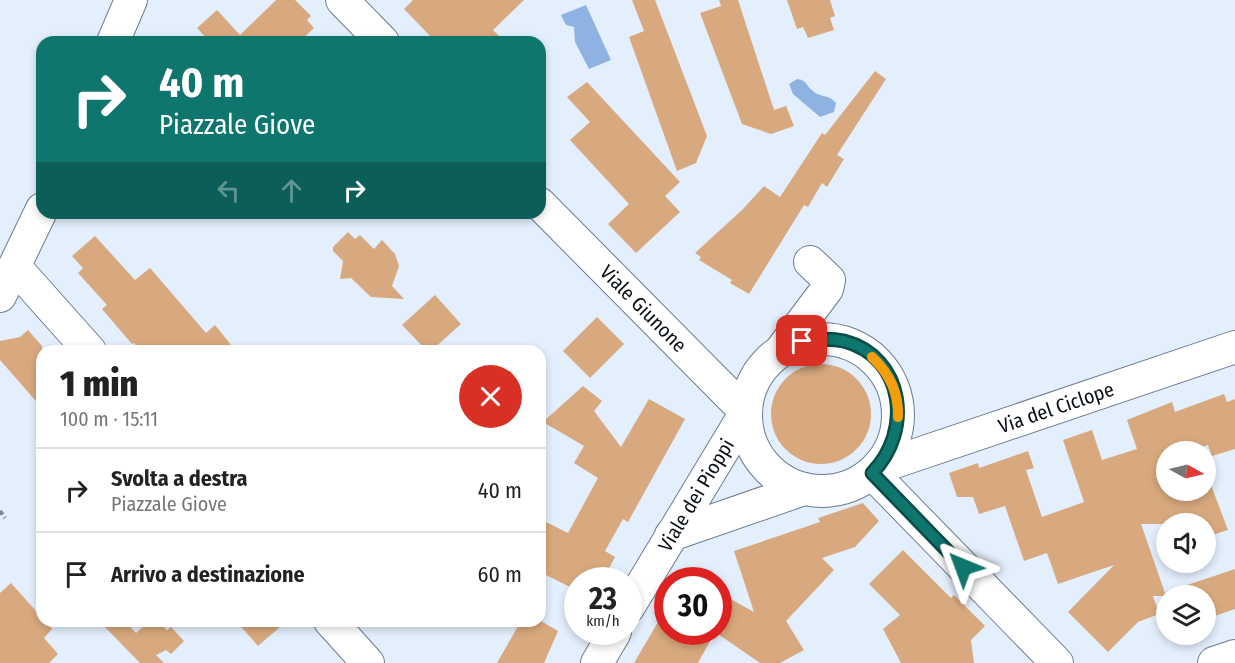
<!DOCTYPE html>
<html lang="it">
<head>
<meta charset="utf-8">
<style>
  body { margin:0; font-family:"Fira Sans Condensed",sans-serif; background:#f6f6f6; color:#222; height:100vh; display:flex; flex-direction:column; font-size:22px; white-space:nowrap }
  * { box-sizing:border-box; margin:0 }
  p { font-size:20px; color:#767676 }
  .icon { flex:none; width:33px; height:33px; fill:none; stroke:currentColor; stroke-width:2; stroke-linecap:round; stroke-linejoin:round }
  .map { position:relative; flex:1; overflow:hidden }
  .side { position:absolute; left:36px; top:345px; width:510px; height:282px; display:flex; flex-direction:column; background:#fff; border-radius:18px; box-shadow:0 3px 9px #0003 }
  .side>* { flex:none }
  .top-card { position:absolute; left:36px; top:36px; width:510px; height:183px; border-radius:18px; box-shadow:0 3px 9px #0003; background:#0f766e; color:#fff; overflow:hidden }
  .needle { width:39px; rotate:98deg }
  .controls { position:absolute; left:1156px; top:441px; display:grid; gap:12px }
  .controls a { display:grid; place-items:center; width:60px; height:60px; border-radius:50%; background:#fff; box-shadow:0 3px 9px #0003; font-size:30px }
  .speed { position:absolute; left:564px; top:567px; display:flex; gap:12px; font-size:30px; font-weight:700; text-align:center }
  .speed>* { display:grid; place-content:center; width:78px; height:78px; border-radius:50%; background:#fff; box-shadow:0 3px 9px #0003; line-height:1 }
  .speed small { font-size:15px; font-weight:400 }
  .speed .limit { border:9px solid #d22; background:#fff; color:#111 }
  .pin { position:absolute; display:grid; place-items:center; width:51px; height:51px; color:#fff; margin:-26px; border-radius:12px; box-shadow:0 3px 9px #0006 }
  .me { position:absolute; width:66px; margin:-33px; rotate:316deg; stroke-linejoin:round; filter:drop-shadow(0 0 4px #0008) }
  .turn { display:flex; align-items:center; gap:21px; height:126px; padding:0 24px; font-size:27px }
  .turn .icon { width:78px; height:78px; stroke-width:2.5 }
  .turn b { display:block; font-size:42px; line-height:51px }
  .lanes { display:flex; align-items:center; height:57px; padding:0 24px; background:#0003; justify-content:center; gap:30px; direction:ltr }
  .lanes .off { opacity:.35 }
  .round { display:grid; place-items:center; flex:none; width:63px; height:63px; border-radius:32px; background:#f6f6f6 }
  .summary { display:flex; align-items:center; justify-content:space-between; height:102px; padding:0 24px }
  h1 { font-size:36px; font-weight:800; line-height:45px }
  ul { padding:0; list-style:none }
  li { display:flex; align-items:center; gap:18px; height:84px; padding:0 24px; border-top:2px solid #e0e0e0 }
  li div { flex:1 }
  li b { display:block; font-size:22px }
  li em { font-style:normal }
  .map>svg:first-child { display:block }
</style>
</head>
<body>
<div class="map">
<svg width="1235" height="663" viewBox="0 0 1235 663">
  <rect width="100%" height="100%" fill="#e4effd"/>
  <g fill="#8eb3e2">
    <path d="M586 5 611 60 589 69 575 42 574 27 566 25 561 15Z"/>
    <path d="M797 79C807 80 806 86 813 91 820 98 829 94 836 103L834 112 820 117 793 94 789 84Z"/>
  </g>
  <g fill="#d8a97e">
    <path d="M276 0H295L311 16 307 20 314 28 299 42H210L197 28 217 10 240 35Z"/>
    <path d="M413 0H524L493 30 505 42H436L404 9Z"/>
    <path d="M632 0H655L707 136 696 163 677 171 629 37 644 31Z"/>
    <path d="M719 0H738L774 110 786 106 794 126 771 134 742 124 700 13 721 6Z"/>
    <path d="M787 0H830L835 16 830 18 834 30 808 38 803 27 797 29Z"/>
    <path d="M875 71 886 79 837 155 844 159 827 187 822 183 808 207 804 205 749 294 730 283 732 280 699 260 701 257 695 253 742 210 764 186 780 197 822 133 825 135Z"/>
    <path d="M587 82 680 182 665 196 680 212 636 253 608 224 629 204 570 140 590 122 567 97Z"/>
    <path d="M348 232 355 239 360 235 374 249 382 240 395 254 399 266 392 286 404 299 371 297 351 278 340 279 343 261 333 251V247Z"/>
    <path d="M95 236 135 280 150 268 206 333 215 325 236 351H141L134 343 132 344 102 309 107 305 78 273 83 268 72 256Z"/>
    <path d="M435 295 461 324 431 351H427L402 325Z"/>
    <path d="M597 317 624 344 590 378 563 351Z"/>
    <path d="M28 330 42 346V408L0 360V341L20 337Z"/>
    <circle cx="821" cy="414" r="50"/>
    <path d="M583 386 602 401 594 411 621 447 649 399 685 419 628 522 623 519 605 551 615 557 603 580H578V591L540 572V535L546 522 568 533 598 478 574 463 584 446 543 422Z"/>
    <path d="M1224 394 1227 402 1235 399V449L1212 456 1208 445 1187 452H1167V458L1161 460 1167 479V490H1206L1208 477 1228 530 1206 537V524H1141L1166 596H1153L1159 614 1138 622 1108 652 1068 612 1114 565 1058 584 1047 553 1024 561 1005 506 979 514 973 497H957L949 473 978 463 979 468 1028 451 1034 468 1026 470 1042 517 1084 502 1063 440 1092 430 1102 460 1137 449 1127 420 1172 402 1175 412Z"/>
    <path d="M863 503 879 521 855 547 822 558 834 570 786 621 804 650 780 663H760L718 634V592L754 612 734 551 820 522 818 518Z"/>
    <path d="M903 550 951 598 954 595 985 626 971 640 974 663H901L883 629 900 615 869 584Z"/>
    <path d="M1235 569V609L1206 619V596H1166V592Z"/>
    <path d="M11 583 52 629 44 638 58 654 49 663H0V593Z"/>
    <path d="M668 605V632H715L698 663H634Z"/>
    <path d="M99 621H125L136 633 149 621H158L167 630 171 627 184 641 171 654 166 650 156 655 164 663H140Z"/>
    <path d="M236 621H287L258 646Z"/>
    <path d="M521 621H541L558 631 544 663H497Z"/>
  </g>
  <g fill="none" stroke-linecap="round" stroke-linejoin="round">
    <g stroke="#6b7c91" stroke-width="34">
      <g id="minor">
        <path d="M342 0 383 42"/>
        <path d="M113 42 131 0"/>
        <path id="s1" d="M540 204 746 412 628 608"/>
        <path d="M16 268 90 351"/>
        <path d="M0 296 42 209"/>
        <circle cx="822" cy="415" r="76"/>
        <path d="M782 349 827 289 829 280 810 262"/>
        <path id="s2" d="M877 468 1235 347"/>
        <path d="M872 473 1057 663"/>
        <path d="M671 535 804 489"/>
        <path d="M330 621 368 663"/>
        <path d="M597 663 615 632"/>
        <path d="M1214 663 1235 656"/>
      </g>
    </g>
    <path stroke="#7e8792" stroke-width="4" stroke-dasharray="4.5 3" stroke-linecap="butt" d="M0 511 5 518"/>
    <use href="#minor" stroke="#fff" stroke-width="32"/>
  </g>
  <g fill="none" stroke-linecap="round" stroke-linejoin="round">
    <g stroke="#0a4d48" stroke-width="15">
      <path id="route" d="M802 341C817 339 830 338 844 341 905 357 913 432 872 473L963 567"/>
    </g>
    <use href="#route" stroke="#0f766e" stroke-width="10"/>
    <path stroke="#f59e0b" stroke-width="10" d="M872 357C889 373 899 393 898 417"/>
  </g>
  <g text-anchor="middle" stroke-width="4.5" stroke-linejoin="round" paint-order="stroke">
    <g font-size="20" fill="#090f17" stroke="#fff">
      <text dy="7" stroke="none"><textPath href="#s1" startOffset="147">Viale Giunone</textPath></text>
      <text dy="7" stroke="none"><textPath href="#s2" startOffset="189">Via del Ciclope</textPath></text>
      <text transform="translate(696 495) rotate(-59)" y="7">Viale dei Pioppi</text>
    </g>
  </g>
</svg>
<div class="controls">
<a><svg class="needle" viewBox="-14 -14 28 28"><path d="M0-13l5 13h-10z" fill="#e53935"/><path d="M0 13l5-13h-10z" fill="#767676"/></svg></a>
<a><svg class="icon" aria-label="sound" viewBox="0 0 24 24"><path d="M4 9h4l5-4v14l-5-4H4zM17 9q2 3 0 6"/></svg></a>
<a><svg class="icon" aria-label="layers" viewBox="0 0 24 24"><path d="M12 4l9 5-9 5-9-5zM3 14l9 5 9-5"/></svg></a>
</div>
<div class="speed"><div>23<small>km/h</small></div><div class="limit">30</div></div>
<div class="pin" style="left:802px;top:341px;background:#d93025"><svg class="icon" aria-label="arrive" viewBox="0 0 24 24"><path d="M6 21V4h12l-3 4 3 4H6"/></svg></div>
<svg class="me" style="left:963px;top:567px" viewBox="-20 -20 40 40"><path d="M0-17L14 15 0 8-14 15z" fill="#0f766e" stroke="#fff" stroke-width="4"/></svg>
<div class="top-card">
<div class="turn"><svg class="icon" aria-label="right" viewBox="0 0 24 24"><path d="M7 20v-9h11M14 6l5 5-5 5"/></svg><div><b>40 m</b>Piazzale Giove</div></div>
<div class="lanes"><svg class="icon off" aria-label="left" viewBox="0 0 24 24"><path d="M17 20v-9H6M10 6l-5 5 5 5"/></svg><svg class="icon off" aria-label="ahead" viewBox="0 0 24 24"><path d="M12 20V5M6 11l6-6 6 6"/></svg><svg class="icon" aria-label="right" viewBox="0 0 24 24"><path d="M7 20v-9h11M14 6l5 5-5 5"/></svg></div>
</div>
<section class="side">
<div class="summary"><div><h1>1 min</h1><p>100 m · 15:11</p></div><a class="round" style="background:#d93025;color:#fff"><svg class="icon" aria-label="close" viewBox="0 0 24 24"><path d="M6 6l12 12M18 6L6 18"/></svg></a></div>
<ul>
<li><svg class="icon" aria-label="right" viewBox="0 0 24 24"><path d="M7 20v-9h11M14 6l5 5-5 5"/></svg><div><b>Svolta a destra</b><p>Piazzale Giove</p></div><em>40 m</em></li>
<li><svg class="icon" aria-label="arrive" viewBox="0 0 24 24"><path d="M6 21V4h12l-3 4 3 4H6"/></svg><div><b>Arrivo a destinazione</b></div><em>60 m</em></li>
</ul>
</section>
</div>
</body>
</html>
